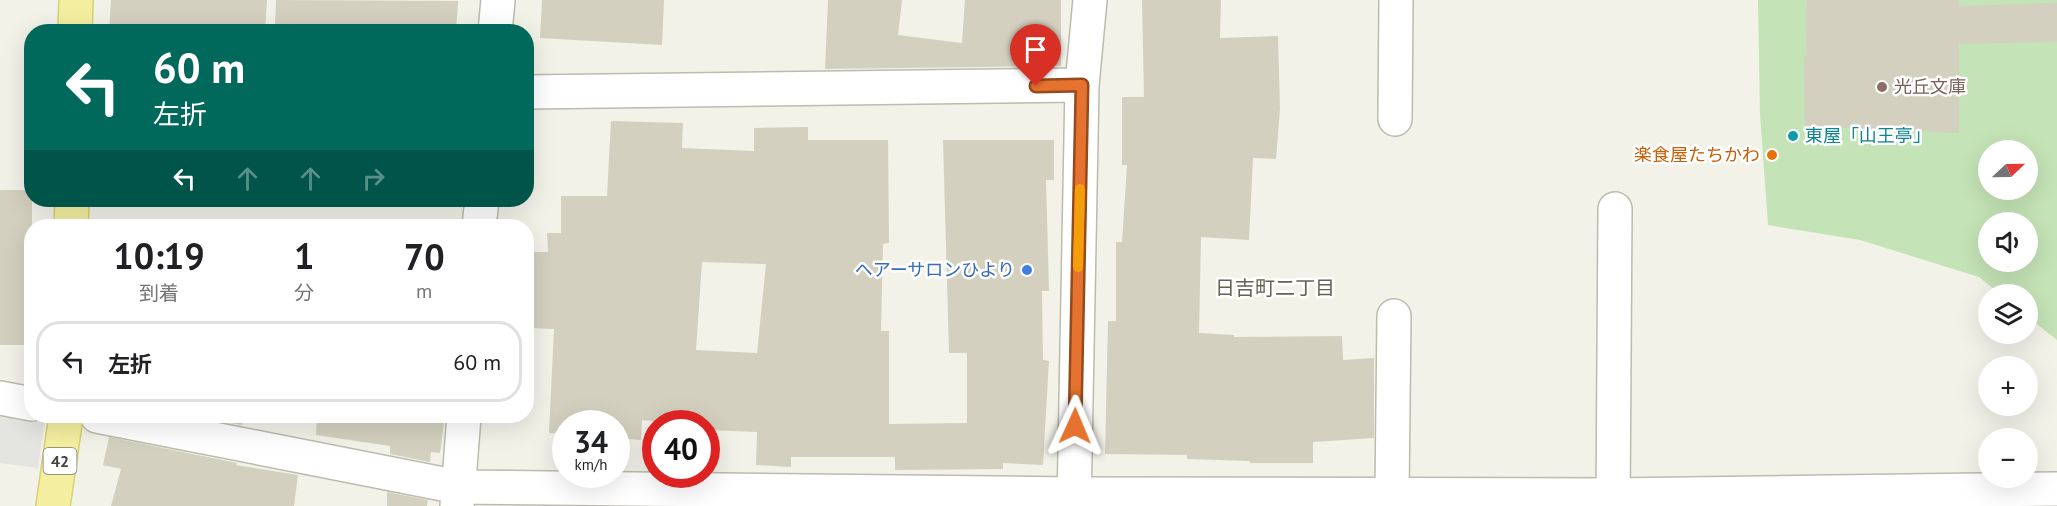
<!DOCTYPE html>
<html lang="ja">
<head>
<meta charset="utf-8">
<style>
  body { margin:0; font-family:"PT Sans","Noto Sans JP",sans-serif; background:#f2f2f2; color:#202124; height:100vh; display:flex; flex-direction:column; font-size:22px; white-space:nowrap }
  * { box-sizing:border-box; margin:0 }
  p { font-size:20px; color:#757577 }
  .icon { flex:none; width:33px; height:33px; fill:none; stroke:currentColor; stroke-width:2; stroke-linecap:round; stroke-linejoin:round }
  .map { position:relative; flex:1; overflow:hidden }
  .side { position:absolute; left:24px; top:219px; width:510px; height:204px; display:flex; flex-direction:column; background:#fff; border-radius:24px; box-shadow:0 6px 24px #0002 }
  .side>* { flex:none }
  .hud { position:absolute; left:24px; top:24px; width:510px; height:183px; border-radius:24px; box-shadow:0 6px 24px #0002; background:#00695c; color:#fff; overflow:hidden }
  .needle { width:39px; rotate:68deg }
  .controls { position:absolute; left:1978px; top:140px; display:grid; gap:12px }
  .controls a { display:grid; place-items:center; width:60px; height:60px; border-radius:50%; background:#fff; box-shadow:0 6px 24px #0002; font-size:30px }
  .speed { position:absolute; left:552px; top:410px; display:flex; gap:12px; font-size:30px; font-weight:700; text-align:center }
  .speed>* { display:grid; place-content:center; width:78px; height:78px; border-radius:50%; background:#fff; box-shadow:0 6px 24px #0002; line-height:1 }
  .speed small { font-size:15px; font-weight:400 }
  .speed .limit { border:9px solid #d22; background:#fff; color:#111 }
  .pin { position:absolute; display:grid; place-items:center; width:51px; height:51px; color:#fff; margin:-62px -26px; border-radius:50% 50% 50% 0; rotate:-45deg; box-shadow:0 0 6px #0007 }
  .pin .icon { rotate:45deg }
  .me { position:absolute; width:66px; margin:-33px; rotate:1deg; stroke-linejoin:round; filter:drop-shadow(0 0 4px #0008) }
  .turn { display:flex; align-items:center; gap:21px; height:126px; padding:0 30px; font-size:27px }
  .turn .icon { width:78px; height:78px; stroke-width:2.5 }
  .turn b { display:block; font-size:42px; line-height:51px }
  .lanes { display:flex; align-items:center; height:57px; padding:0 30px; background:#0003; justify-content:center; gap:30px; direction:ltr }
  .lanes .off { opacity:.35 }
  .eta { display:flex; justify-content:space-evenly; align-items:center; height:102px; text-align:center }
  .eta b { font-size:36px; font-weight:800; line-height:42px }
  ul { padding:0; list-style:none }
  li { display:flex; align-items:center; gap:18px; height:81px; margin:0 12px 9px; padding:0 18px; border:3px solid #e0e0e0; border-radius:24px }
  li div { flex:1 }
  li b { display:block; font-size:22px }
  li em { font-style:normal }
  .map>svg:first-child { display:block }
</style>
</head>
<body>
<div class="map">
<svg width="2057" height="506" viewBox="0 0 2057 506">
  <rect width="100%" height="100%" fill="#f3f2e9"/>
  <path fill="#c4e3b6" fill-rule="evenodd" d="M1758 0H2057V340L2028 317V294H2000L1979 277 1860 240 1768 225 1760 114ZM1989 150H2028V189H1989ZM1989 222H2028V261H1989Z"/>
  <path fill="#e4e4e0" d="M0 411 45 417 38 468 0 463Z"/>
  <g fill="#d3d0bf" fill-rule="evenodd">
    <path d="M111 0H267L265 32H109Z"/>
    <path d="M276 0 458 1 456 32H365L275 25Z"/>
    <path d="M542 0H664L662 45 540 38Z"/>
    <path d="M828 0H902L898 35 962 43 965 0H1061V66L825 69Z"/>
    <path d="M1142 0H1221L1220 38 1278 36 1280 109 1276 159 1253 158 1249 240 1201 237 1199 333 1234 335V337L1342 336 1343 360 1374 358V438L1313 442V463H1250V461L1187 459V455L1105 454 1108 321H1116V242H1122L1127 165H1122V97H1144Z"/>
    <path d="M1807 0H1959V6L2057 3V42L1959 44V133L1805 126 1804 55H1806Z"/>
    <path d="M611 121 683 123 682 148 754 151V128L808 127V140H888L889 243 883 244 881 331H889V424L967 423V353H949L943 140H1054V180H1046L1049 291H1042L1043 360 1049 361 1043 465 1003 463V469L895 470V457H791V467L756 465 757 432 706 430V423H673L642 420 641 440 616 438V423H566V434L549 433 554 329 530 328 532 252H548L547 233H561V196H607ZM702 262 766 264 757 353 696 350Z"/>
    <rect x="0" y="190" width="32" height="155"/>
    <path d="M192 416H243L242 425Z"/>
    <path d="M317 416H445L440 453 431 452 430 462 390 454V446L316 435Z"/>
    <path d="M109 437 237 463 236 465 298 475 294 506H111L121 469 103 465Z"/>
    <path d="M387 492 428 500 427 506H387Z"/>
  </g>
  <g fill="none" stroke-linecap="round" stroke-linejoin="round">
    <g stroke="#bdbbac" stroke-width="36">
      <g id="minor">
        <path d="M495 32 498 0"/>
        <path d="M526 92 1082 85"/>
        <path d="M1395 119 1396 0"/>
        <path d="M479 226 482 200"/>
        <path d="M0 398 32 404"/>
        <path d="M97 416 458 487 1074 494 1613 495 2057 489"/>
        <path d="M1392 494 1394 316"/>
        <path d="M457 506 464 416"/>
        <path d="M1613 506 1615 209"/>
      </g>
    </g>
    <g stroke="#bdbbac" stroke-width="36">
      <path id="tertiary" d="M1074 506 1082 85 1090 0"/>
    </g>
    <g stroke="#d8d071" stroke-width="36">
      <g id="primary">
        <path d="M75 32 76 0"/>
        <path d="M71 226 72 200"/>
        <path d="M53 506 66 416"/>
      </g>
    </g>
    <use href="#minor" stroke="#fff" stroke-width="33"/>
    <use href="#tertiary" stroke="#fff" stroke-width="33"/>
    <use href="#primary" stroke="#f4efa0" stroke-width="33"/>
  </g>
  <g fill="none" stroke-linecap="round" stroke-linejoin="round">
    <g stroke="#954a1e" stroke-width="15">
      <path id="route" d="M1036 86 1082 85 1075 426"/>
    </g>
    <use href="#route" stroke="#e5722e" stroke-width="10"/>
    <path stroke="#f59e0b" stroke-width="10" d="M1078 267 1080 189"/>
  </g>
  <circle fill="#8d6e63" stroke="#fff" stroke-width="2" cx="1882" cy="87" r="6"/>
  <circle fill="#0f9aa8" stroke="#fff" stroke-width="2" cx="1793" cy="136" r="6"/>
  <circle fill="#e8710a" stroke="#fff" stroke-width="2" cx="1772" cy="155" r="6"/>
  <circle fill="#3f7fe0" stroke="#fff" stroke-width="2" cx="1027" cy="270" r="6"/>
  <g text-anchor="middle" stroke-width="5" stroke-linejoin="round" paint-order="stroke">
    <rect fill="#fff" stroke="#7d7b74" stroke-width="1.5" x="43.5" y="448" width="33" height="26" rx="4.5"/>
    <g font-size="16" font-weight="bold" fill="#454338">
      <text x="60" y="467">42</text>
    </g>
    <g font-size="18" fill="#785e54" stroke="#fff" text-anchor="start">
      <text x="1894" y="93">光丘文庫</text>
    </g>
    <g font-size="18" fill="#0d838f" stroke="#fff" text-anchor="start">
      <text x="1805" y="142">東屋「山王亭」</text>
    </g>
    <g font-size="18" fill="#c56008" stroke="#fff" text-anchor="end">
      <text x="1760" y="161">楽食屋たちかわ</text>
    </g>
    <g font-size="18" fill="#366cbe" stroke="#fff" text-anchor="end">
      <text x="1015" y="276">ヘアーサロンひより</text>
    </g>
    <g font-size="20" fill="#676350" stroke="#fff">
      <text x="1275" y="295">日吉町二丁目</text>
    </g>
  </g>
</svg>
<div class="controls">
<a><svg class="needle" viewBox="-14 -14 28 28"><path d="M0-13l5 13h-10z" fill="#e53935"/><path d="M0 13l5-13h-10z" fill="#757577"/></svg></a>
<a><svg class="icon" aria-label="sound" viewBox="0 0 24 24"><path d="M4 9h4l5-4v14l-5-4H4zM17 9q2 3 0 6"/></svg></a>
<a><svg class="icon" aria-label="layers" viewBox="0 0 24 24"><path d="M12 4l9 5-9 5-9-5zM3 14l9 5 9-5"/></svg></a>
<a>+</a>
<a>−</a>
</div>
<div class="speed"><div>34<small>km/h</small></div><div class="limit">40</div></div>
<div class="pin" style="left:1036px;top:86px;background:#d93025"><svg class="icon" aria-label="arrive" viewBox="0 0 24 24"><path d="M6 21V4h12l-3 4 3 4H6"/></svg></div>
<svg class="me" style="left:1075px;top:426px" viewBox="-20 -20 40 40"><path d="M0-17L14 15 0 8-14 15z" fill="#e5722e" stroke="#fff" stroke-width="4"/></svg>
<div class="hud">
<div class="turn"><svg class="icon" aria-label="left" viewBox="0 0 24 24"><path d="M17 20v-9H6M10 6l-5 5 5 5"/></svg><div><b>60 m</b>左折</div></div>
<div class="lanes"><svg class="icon" aria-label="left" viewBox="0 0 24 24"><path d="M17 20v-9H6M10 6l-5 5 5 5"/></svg><svg class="icon off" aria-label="ahead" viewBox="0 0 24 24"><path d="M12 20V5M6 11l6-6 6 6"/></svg><svg class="icon off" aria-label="ahead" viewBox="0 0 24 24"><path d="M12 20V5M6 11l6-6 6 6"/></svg><svg class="icon off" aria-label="right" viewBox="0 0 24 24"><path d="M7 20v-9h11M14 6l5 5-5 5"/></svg></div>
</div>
<section class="side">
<div class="eta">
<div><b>10:19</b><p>到着</p></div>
<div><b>1</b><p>分</p></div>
<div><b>70</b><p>m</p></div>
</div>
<ul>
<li><svg class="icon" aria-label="left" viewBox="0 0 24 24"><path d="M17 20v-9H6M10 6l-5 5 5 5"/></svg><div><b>左折</b></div><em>60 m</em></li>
</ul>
</section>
</div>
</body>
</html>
